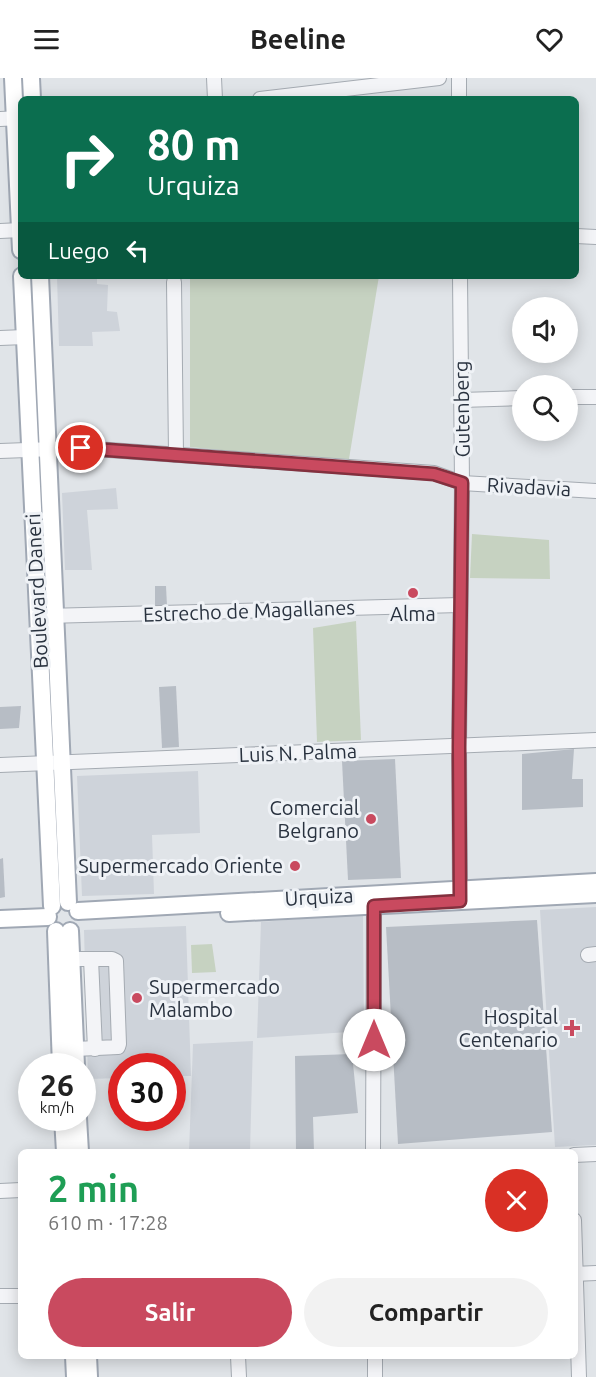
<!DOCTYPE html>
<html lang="es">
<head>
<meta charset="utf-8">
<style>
  body { margin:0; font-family:Ubuntu,sans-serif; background:#f2f2f2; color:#222; height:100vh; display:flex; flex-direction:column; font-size:22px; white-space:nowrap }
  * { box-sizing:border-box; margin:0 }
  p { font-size:20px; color:#767676 }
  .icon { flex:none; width:33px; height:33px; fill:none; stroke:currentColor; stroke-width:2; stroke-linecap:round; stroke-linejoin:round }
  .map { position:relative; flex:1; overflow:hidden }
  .drawer { position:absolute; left:18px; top:1071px; width:560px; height:210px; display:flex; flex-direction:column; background:#fff; border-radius:9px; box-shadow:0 3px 15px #0003 }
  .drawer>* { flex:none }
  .guide { position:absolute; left:18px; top:18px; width:561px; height:183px; border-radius:9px; box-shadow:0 3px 15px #0003; background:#0b6e4f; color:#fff; overflow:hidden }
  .buttons { position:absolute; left:512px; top:219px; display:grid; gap:12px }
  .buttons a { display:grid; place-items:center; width:66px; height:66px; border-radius:50%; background:#fff; box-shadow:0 3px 15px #0003; font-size:30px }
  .speed { position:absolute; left:18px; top:975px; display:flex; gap:12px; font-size:30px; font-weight:700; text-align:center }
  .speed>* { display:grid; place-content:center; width:78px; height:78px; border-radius:50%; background:#fff; box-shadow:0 3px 15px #0003; line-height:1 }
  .speed small { font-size:15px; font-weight:400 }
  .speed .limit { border:9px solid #d22; background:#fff; color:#111 }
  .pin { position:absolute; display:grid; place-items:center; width:51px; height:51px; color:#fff; margin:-26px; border:3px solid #fff; border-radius:50%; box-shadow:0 2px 6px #0007 }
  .me { position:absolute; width:66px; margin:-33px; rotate:0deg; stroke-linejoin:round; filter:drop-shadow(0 0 4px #0008) }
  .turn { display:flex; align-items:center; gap:21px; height:126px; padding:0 30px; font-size:27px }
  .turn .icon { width:78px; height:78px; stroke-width:2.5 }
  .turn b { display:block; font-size:42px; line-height:51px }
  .then { display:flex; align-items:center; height:57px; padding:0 30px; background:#0003; gap:12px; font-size:22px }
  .round { display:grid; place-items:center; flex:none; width:63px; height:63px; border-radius:32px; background:#f2f2f2 }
  .summary { display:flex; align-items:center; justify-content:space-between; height:102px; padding:0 30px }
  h1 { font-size:36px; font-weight:700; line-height:45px; color:#1e9e55 }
  .action { display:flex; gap:12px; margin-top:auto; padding:12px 30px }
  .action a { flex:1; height:69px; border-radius:36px; background:#c94a5f; color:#fff; font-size:24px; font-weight:700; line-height:69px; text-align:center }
  .action a+a { background:#f2f2f2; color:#222 }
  header { display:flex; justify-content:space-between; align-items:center; height:78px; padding:0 30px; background:#fff; font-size:27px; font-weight:700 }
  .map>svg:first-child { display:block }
</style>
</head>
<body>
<header><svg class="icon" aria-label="menu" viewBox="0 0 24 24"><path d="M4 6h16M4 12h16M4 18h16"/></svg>Beeline<svg class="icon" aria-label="heart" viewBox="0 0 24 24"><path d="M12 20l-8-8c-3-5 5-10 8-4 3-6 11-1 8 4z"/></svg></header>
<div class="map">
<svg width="596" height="1299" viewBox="0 0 596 1299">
  <rect width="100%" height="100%" fill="#e0e4e8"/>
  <g fill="#ced3da">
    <path d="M57 198H97V206L108 207 107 233 117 234 120 253 92 254 93 268H59Z"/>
    <path d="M116 410 118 431 87 432 92 492H65L62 415Z"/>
    <path d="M198 693 200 755 152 757 154 816 82 818 77 698Z"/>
    <path d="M596 829V1067L555 1069 540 832Z"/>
    <path d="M363 836 364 953 257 960 261 844Z"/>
    <path d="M186 848 191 998H173L172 988H122L121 1000 88 1001 84 852Z"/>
    <path d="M253 963 250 1074H189L193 966Z"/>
  </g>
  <g fill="#c6d2c1">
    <path d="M190 198H379L349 381 273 377 190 369Z"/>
    <path d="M472 456 549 462 550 501 470 500Z"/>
    <path d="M356 543 361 662 317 664 313 550Z"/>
    <path d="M212 866 216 894 192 895 191 867Z"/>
  </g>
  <g fill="#b7bdc5">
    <path d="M155 508H166L167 528 155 529Z"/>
    <path d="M176 608 179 669 162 670 159 609Z"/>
    <path d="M21 628 19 650 0 651V629Z"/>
    <path d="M574 671 572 701H583V729L522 732V676Z"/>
    <path d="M395 681 401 800 348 802 342 683Z"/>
    <path d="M3 780 5 819 0 820V781Z"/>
    <path d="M537 842 552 1054 398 1066 386 849Z"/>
    <path d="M352 976 358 1035 313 1039 314 1074H296L295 978Z"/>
  </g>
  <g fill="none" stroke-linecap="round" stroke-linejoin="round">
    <g stroke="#a5abb2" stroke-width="16">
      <g id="minor">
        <path d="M214 0 215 21"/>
        <path d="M459 0V21"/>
        <path d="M260 21 439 0"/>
        <path d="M0 41 21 40"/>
        <path d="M0 153 21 152"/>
        <path d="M576 158 596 159"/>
        <path d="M460 198 462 405 459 669 460 820"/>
        <path d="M174 204 176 377"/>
        <path d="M0 260 25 259"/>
        <path d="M567 319H596"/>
        <path d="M461 322 522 320"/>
        <path d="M0 373 81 370 434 395 462 405 596 413"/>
        <path d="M46 538 460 527"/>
        <path d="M0 687 596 662"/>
        <path d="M588 877 596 876"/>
        <path d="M71 881H112L116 883 119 966 118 969 75 971"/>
        <path d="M91 881 95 971"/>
        <path d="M373 1074 374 828"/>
        <path d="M574 1077 596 1076"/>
        <path d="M0 1113 21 1112"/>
        <path d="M574 1142 579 1299"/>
        <path d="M574 1196 596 1195"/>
        <path d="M0 1218H21"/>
        <path d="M238 1278 239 1299"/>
        <path d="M375 1299V1278"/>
      </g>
    </g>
    <g stroke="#a0a8b4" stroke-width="20">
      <g id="major">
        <path d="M13 0 21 172"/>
        <path d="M31 0 32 21"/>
        <path d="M22 198 52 828"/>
        <path d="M40 198 68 824"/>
        <path d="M78 833 596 804"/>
        <path d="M229 835 596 816"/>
        <path d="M0 841 48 839"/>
        <path d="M56 853 61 988"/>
        <path d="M70 853 76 988"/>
        <path d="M63 1040 65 1074"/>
        <path d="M78 1040 80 1074"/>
        <path d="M74 1278 75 1299"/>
        <path d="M88 1278 89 1299"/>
      </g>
    </g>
    <use href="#minor" stroke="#f3f4f7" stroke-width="14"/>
    <use href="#major" stroke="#fff" stroke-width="16"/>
  </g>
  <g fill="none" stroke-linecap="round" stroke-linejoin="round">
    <g stroke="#83303e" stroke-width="15">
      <path id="route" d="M81 370 434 396 462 405 459 669 460 823 374 828V962"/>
    </g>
    <use href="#route" stroke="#c94a5f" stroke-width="10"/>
  </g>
  <g fill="#c94a5f" stroke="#eff2f6" stroke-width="2">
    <circle cx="413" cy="515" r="6"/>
    <circle cx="371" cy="741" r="6"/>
    <circle cx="295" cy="788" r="6"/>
    <circle cx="137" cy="920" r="6"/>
    <path d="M569 941h6v6h6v6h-6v6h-6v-6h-6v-6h6z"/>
  </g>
  <g text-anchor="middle" stroke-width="6" stroke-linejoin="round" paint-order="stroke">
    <g font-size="20" fill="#29323f" stroke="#eff2f6">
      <text transform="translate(462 331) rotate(-91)" y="7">Gutenberg</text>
      <text transform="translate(529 409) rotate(3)" y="7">Rivadavia</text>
      <text transform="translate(37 513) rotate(-93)" y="7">Boulevard Daneri</text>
      <text transform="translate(249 533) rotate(-2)" y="7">Estrecho de Magallanes</text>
      <text transform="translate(298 675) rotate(-2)" y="7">Luis N. Palma</text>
      <text transform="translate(319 819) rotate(-3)" y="7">Urquiza</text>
    </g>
    <g font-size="20" fill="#29323f" stroke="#eff2f6" text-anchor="end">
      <text x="413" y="543" text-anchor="middle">Alma</text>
      <text x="359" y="737">Comercial<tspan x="359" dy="23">Belgrano</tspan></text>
      <text x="283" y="795">Supermercado Oriente</text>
      <text x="149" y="916" text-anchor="start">Supermercado<tspan x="149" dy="23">Malambo</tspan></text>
      <text x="558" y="946">Hospital<tspan x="558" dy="23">Centenario</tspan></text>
    </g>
  </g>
</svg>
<div class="buttons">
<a><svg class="icon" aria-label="sound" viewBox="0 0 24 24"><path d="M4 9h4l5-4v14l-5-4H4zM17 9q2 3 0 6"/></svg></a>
<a><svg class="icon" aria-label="search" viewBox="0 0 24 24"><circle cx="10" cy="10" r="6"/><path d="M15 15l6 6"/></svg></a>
</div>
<div class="speed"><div>26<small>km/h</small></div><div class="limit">30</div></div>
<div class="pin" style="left:81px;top:370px;background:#d93025"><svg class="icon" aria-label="arrive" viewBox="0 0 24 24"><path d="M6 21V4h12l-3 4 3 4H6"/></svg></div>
<svg class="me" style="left:374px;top:962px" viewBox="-20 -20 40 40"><circle r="19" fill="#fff"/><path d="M0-13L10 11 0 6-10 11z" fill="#c94a5f"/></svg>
<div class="guide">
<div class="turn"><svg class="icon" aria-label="right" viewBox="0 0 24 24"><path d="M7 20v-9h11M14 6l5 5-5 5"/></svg><div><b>80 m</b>Urquiza</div></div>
<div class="then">Luego<svg class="icon" aria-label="left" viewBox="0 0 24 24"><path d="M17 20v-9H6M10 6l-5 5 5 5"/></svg></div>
</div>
<section class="drawer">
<div class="summary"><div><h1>2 min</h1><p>610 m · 17:28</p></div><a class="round" style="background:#d93025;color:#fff"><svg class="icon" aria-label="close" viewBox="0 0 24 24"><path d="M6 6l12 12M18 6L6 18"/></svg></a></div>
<div class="action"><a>Salir</a><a>Compartir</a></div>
</section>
</div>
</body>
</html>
